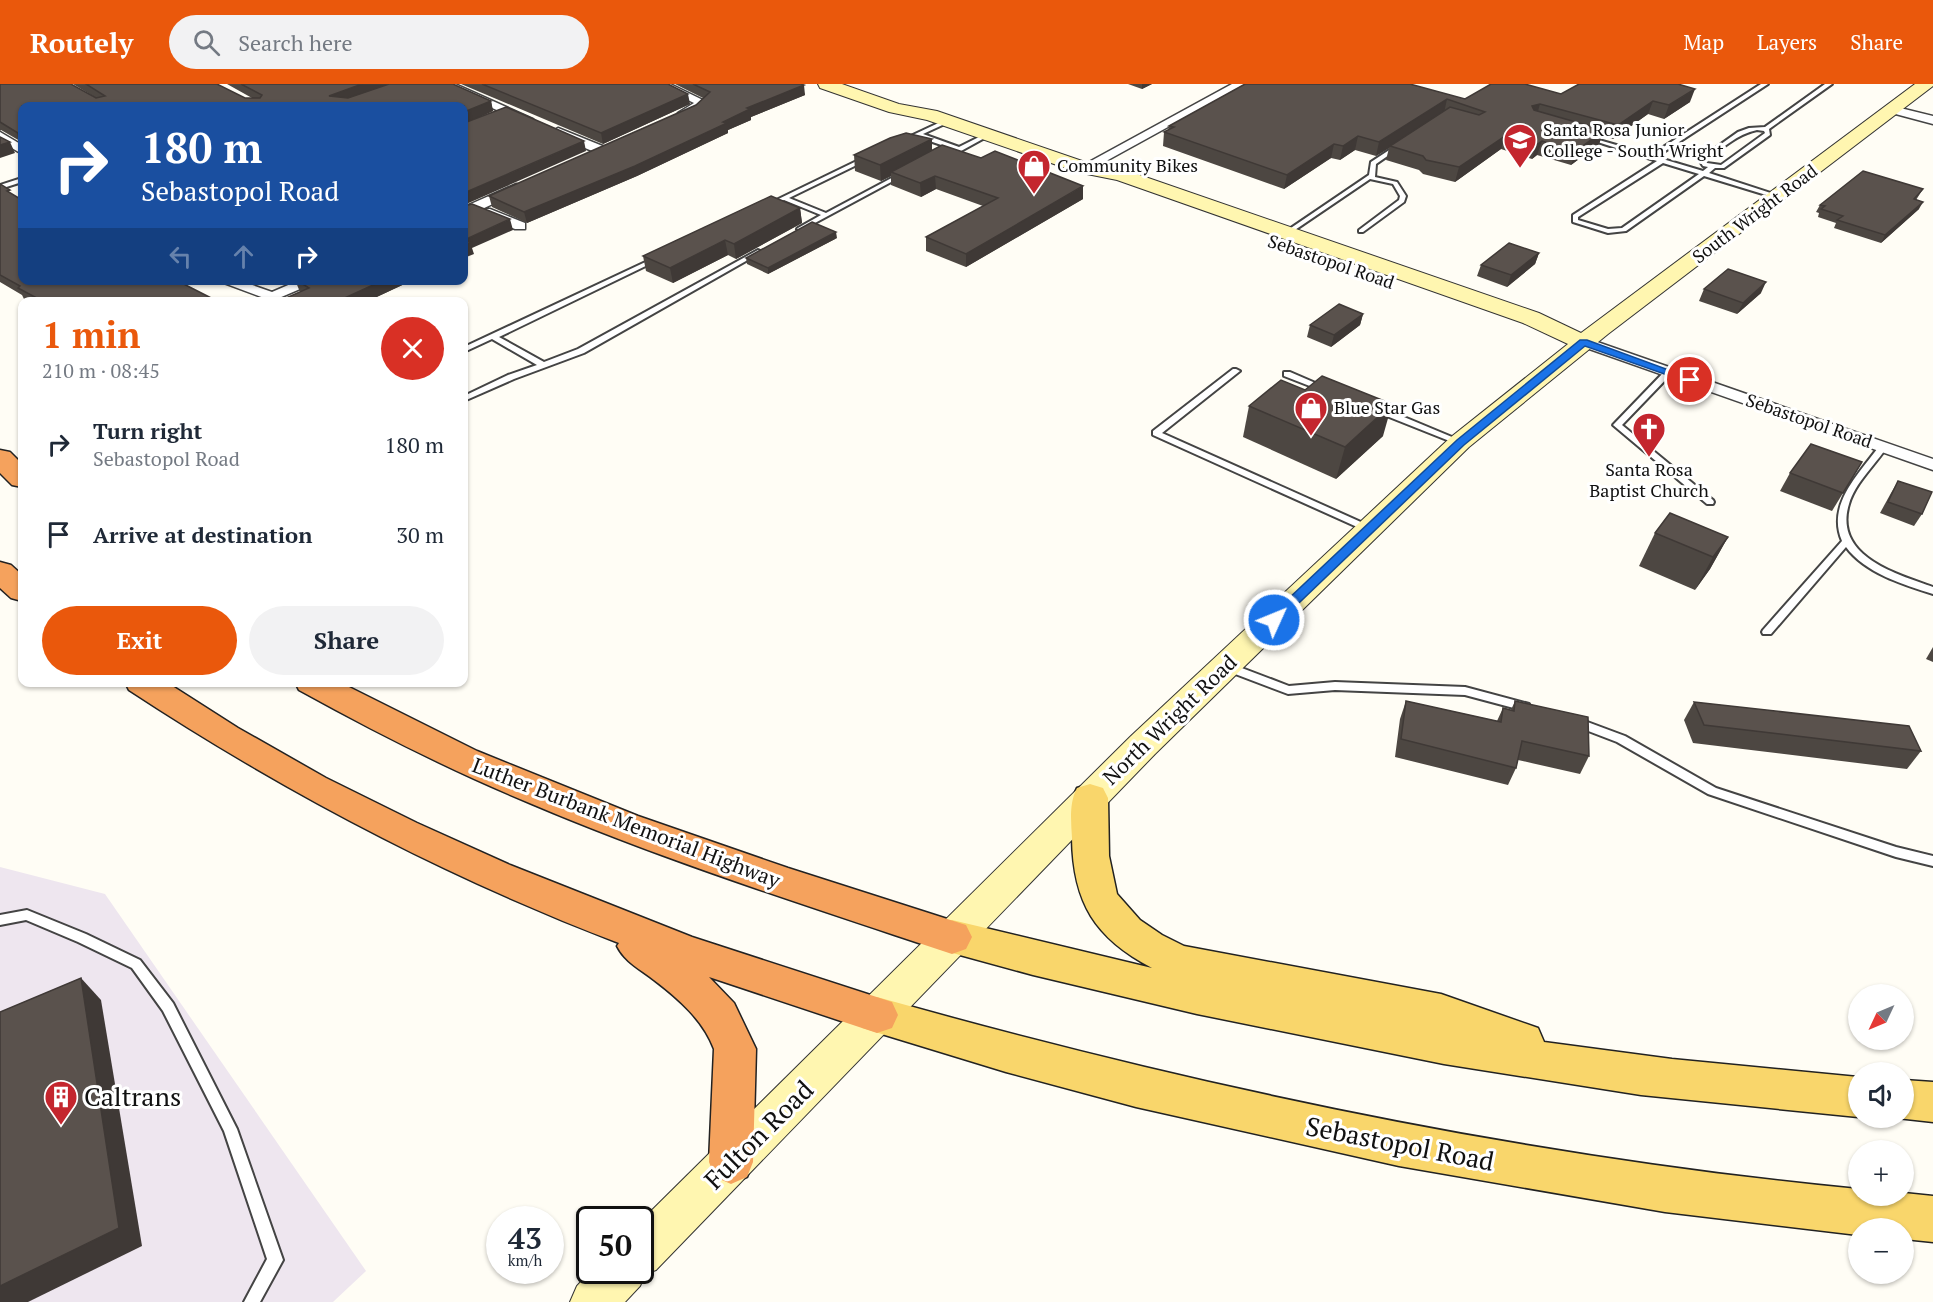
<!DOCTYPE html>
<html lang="en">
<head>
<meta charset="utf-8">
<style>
  body { margin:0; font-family:"PT Serif",serif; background:#f2f2f3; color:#1f2937; height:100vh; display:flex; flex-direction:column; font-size:22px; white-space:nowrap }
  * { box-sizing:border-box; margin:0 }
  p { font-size:20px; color:#747a83 }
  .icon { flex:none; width:33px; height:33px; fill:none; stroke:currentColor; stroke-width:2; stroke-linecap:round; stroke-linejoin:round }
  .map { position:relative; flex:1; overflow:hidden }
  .sheet { position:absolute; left:18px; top:213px; width:450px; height:390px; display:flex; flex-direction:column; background:#fff; border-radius:12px; box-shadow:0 2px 4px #0004 }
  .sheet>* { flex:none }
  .top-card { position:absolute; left:18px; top:18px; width:450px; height:183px; border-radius:12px; box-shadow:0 2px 4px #0004; background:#1a4fa0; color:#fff; overflow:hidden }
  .needle { width:39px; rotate:226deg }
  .fabs { position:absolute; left:1848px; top:900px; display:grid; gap:12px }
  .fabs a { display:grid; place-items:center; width:66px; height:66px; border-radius:50%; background:#fff; box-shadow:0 2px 4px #0004; font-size:30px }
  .speed { position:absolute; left:486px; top:1122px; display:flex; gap:12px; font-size:30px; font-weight:700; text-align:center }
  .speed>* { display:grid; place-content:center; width:78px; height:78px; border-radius:50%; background:#fff; box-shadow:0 2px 4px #0004; line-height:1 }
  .speed small { font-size:15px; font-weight:400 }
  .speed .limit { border:3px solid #111; border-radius:9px; background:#fff; color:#111 }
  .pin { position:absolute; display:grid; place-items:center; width:51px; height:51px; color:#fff; margin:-26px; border:3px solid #fff; border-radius:50%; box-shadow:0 2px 6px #0007 }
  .me { position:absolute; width:66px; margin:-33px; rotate:46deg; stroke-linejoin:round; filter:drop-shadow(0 0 4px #0008) }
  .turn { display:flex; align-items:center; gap:21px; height:126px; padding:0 24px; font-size:27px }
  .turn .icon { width:78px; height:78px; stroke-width:2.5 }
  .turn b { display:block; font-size:42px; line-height:51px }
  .lanes { display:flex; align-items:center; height:57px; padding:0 24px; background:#0003; justify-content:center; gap:30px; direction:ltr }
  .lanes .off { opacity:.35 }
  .round { display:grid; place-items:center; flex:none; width:63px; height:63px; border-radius:32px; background:#f2f2f3 }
  .overview { display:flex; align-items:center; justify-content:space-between; height:102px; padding:0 24px }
  h1 { font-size:36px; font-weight:700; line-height:45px; color:#ea580c }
  .action { display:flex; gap:12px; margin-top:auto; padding:12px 24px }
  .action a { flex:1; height:69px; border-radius:36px; background:#ea580c; color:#fff; font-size:24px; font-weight:700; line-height:69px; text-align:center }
  .action a+a { background:#f2f2f3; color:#1f2937 }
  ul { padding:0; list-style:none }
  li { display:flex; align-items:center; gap:18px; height:90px; padding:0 24px }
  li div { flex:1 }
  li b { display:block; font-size:22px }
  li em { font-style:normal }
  header { display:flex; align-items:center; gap:36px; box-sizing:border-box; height:84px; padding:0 30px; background:#ea580c; color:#fff }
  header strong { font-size:28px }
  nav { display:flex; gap:33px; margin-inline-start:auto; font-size:21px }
  .search { width:420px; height:54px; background:#f2f2f3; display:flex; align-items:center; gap:15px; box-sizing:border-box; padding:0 21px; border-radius:33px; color:#747a83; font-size:22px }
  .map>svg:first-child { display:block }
</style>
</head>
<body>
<header>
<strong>Routely</strong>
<div class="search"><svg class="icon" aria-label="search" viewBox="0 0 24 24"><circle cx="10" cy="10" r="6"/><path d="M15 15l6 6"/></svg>Search here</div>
<nav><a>Map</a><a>Layers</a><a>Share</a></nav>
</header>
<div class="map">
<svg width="1933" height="1218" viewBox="0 0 1933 1218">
  <rect width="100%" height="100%" fill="#fffdf5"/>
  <path fill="#eee6ef" d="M0 783 105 810 366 1187 333 1218H0Z"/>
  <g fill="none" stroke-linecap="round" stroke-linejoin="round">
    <g stroke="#444" stroke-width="4">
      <g id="service">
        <path d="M1761 0H1768L1656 73 1703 87 1708 83 1703 82 1699 76 1700 75 1738 48 1749 44 1765 43 1825 0H1832L1769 45 1770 51 1724 84H1715L1709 89 1780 112V114H1776L1704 92 1626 147 1608 149 1573 138V131L1657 77 1585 54V52L1651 71ZM1757 46 1764 47 1765 49 1721 81 1707 79 1705 76C1722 65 1737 50 1757 46ZM1663 79 1699 90 1622 144 1608 145 1578 136V133Z"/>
        <path d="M947 35 950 37 949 38 923 50 959 63 985 50 990 51 961 67 944 71 942 70V68L953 65 918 53 905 58 900 57Z"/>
        <path d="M1397 61 1402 62 1376 80 1375 93 1397 98 1406 112 1404 118 1363 148H1359V146L1399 116 1400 112 1393 100 1370 95 1289 150H1285V148L1369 91 1371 78Z"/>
        <path d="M867 72 869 73V75L789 114 826 129 901 89 906 90 800 147 797 145 798 144 821 131 784 116 769 123 764 122Z"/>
        <path d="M22 94V98L0 105V101Z"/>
        <path d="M758 166 760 167V169L584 269 514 295 464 317V312L508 291 537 281 492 255 464 268V263L654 174H658V176L499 253 544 278 578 265Z"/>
        <path d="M1233 285H1236L1240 287 1162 349 1372 443 1374 445 1372 447H1366L1153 351V347Z"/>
        <path d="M1666 286H1669L1673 288 1622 341 1713 416 1714 418 1713 420H1707L1613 341Z"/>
        <path d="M1284 288H1290L1327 304 1326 306H1320L1284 292Z"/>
        <path d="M1374 323H1380L1464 358 1460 361 1457 360 1374 327Z"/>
        <path d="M1883 360 1887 363C1875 381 1855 399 1849 420 1833 472 1896 490 1933 503V510C1904 501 1865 489 1846 463L1771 550H1763L1762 548 1763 546 1842 457C1826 420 1860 389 1880 361Z"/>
        <path d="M1226 578 1289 602 1335 598 1465 603 1529 620 1530 623 1525 627 1465 611 1335 606 1288 610 1222 585 1221 582 1222 579Z"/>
        <path d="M1574 633 1625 652 1716 704 1896 763 1933 772V782L1896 773 1708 710 1617 658 1570 640 1569 637 1570 634Z"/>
        <path d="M27 826 86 850 140 876 173 919 237 1045 283 1176 260 1218H244L267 1175 224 1047 163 927 132 884 78 858 26 836 0 841V831Z"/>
      </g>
    </g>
    <g stroke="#444" stroke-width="3">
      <g id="minor">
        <path d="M439 0H455L533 35 523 38Z"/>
        <path d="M655 0H670L709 19 686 35H678V29L694 19Z"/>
        <path d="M1232 0H1246L1088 87H1080L1078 84Z"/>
        <path d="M1892 22 1933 32V40L1888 28 1886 26Z"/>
        <path d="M558 44 605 63 607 66 601 70 597 69 554 51 552 48Z"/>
        <path d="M0 48 22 61V70L0 57Z"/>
        <path d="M516 100 521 101V107L482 125H490L525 139V145H515L480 131V126L464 132V123Z"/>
        <path d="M216 196H238L272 208 300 196H321L272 217Z"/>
        <path d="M1583 253 1933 375V386L1578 261 1575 258 1578 255Z"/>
      </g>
    </g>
    <g stroke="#333" stroke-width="2">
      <path id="secondary" d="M818 0H842L899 20 937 27 1088 79 1128 87 1539 229 1581 249 1915 0H1933V2L1608 250 1469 363 1155 670 656 1186 645 1190 640 1202 625 1218H570L577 1202 592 1186H640V1138L1131 652 1451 353 1568 260 1523 239 1117 96 1077 88 927 36 889 28 820 4Z"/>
    </g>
    <g stroke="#222" stroke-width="3">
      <g id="primary">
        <path d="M1090 700 1103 704 1108 714 1109 772 1117 810 1140 836 1162 851 1184 862 1441 910 1538 944 1544 958 1672 975 1858 993V1033L1641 1011 1444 980 1197 930 1033 891 938 865 932 853 938 841 952 836 1152 884C1095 854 1073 819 1072 754 1071 737 1069 719 1077 704Z"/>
        <path d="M877 913C1199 1004 1525 1073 1858 1105V1112H1904V1109L1933 1112V1158L1904 1155V1144H1858V1151L1665 1128 1399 1082 1136 1023 1006 988 862 944 856 931 862 918Z"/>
        <path d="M1904 996 1933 998V1038L1897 1034H1904Z"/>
      </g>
    </g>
    <g stroke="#222" stroke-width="3">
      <g id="motorway">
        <path d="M0 366 10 368 22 380V403L12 401 0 389Z"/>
        <path d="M0 478 11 481 22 491V517L11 514 0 504Z"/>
        <path d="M125 598H166L238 644 326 694 417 739 510 781 692 853 892 918 898 931 892 944 877 949 709 893 734 919 756 965 753 1078 747 1093 731 1100 715 1093 709 1078 714 965C703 936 679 915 654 896 640 885 625 878 617 862L619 859C444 792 286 709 129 606Z"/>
        <path d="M295 598H339L477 667 638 732 788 784 966 841 972 853 966 865 952 870C811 823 669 778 532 720 452 687 375 648 299 606Z"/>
      </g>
    </g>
    <use href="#service" fill="#fff" fill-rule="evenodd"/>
    <use href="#minor" fill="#fff" fill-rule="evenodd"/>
    <use href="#secondary" fill="#fff6b0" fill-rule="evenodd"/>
    <use href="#primary" fill="#f9d66b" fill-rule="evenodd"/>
    <use href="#motorway" fill="#f5a25d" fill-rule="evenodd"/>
  </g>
  <g fill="#4d4742">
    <path d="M0 0 96 14 73 0H217L245 14H252L227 0H453L491 17 493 27 473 36 586 67 22 22V62L20 57 1 46 0 47Z"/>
    <path d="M461 0H668L690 20 603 60Z"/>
    <path d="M675 0H801L805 11 751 33V36L728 46V49L637 92 527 139 492 123 489 112 696 21 703 14Z"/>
    <path d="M1128 0H1152L1142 5Z"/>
    <path d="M1245 0 1465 15 1561 10 1690 18 1664 35 1648 30 1613 55 1602 52 1599 60 1571 81 1537 71 1532 75 1501 65 1455 98 1423 90 1419 86 1386 76 1389 64 1376 72 1355 66 1340 76 1331 74 1284 105 1163 62 1164 48 1168 46 1169 42Z"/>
    <path d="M932 66 1083 115 966 183 926 167V153L983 122 936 105 921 113 891 101V92L881 97 855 87 854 71Z"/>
    <path d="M0 100 22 196 219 218H29L24 215 22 211 0 198Z"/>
    <path d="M1923 105 1916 116 1919 125 1881 159 1834 144 1836 139 1818 133 1819 129 1816 128 1820 121Z"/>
    <path d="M800 124 802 139 736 175 728 171 673 199 646 187 643 172Z"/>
    <path d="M837 154 768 190 747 180 746 174Z"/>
    <path d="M1539 169 1535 180 1507 203 1477 192 1481 181Z"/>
    <path d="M295 196H413L366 218H277L300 208Z"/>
    <path d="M1704 205 1761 209 1737 230 1699 217Z"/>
    <path d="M1363 230 1360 241 1331 263 1307 253 1310 241Z"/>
    <path d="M1305 306 1383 352 1336 395 1243 353 1249 322Z"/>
    <path d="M1862 378 1832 427 1780 407 1790 389Z"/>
    <path d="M1898 397 1922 430 1914 442 1880 429 1891 409Z"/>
    <path d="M1655 449 1728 453 1710 485 1695 506 1639 482Z"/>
    <path d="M1933 563V578L1926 575Z"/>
    <path d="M1406 617 1497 637 1503 624 1511 626 1515 617 1589 672 1580 690 1518 676 1516 684 1508 701 1395 673 1400 635Z"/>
    <path d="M1694 618 1921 667 1907 685 1693 659 1684 636Z"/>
  </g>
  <g fill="#3f3936">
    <path d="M362 0H391L333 22 329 12Z"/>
    <path d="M1142 0H1152L1142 5Z"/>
    <path d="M804 1 805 11 751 33V36L728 46V49L637 92 527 139 524 128 723 38 747 24Z"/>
    <path d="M1695 5 1690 18 1664 35 1669 21Z"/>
    <path d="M688 10 690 20 603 60 601 49Z"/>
    <path d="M1447 15 1444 29 1390 62 1389 64 1376 72 1379 58Z"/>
    <path d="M491 17 493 27 464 40V28Z"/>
    <path d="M1653 17 1648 30 1613 55 1618 41Z"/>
    <path d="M1540 20 1536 34 1532 22Z"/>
    <path d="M1604 46 1599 60 1571 81 1576 67Z"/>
    <path d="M1358 52 1355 66 1340 76 1343 62Z"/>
    <path d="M1505 52 1501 65 1455 98 1459 83Z"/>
    <path d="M22 54V62L19 55Z"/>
    <path d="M932 55V70L891 88V92L881 97 880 81Z"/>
    <path d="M584 57 586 67 464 121V109Z"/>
    <path d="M1542 57 1537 71 1532 75 1536 61Z"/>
    <path d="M10 58 15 69 0 74V61Z"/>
    <path d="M1334 60 1331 74 1284 105 1287 91Z"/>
    <path d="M935 92 936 105 921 113 920 99Z"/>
    <path d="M1083 102V115L966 183V170Z"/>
    <path d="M1923 118 1919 125 1881 159 1885 151Z"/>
    <path d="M800 124 802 139 736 175 734 160Z"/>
    <path d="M510 135 513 146 472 164 474 170 464 174V156Z"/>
    <path d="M836 148 837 154 768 190V184Z"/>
    <path d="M725 156 728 171 673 199 670 184Z"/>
    <path d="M1539 169 1535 180 1507 203 1511 191Z"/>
    <path d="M284 196H293L286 200Z"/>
    <path d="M384 196H413L366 218H336Z"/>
    <path d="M1766 198 1761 209 1737 230 1743 219Z"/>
    <path d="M1363 230 1360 241 1331 263 1334 251Z"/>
    <path d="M1392 320 1383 352 1336 395 1345 363Z"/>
    <path d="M1728 453 1710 485 1695 506 1713 473Z"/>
    <path d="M81 894 101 916 142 1162 28 1218H0V1202Z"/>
  </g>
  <g fill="#5a524d" stroke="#3f3936" stroke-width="1.5">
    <path d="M0 0H71L96 14 105 12 86 0H217L245 14H260L262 11 241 0H362L329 12 348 14 389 0H453L491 17 464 28V22H22V54L19 55 18 49 0 38Z"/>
    <path d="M482 0H668L688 10 601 49Z"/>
    <path d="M693 0H801L804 1 747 24 750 25 723 38 727 39 635 82 524 128 489 112 696 21 710 8Z"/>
    <path d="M1245 0H1410L1465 15 1491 0H1525L1561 10 1579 0H1678L1695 5 1669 21 1653 17 1618 41 1540 20 1532 22 1534 26 1604 46 1576 67 1542 57 1536 61 1505 52 1459 83 1426 76 1423 72 1390 62 1450 23 1479 31 1485 28 1447 15 1379 58 1358 52 1343 62 1334 60 1287 91 1164 48 1174 43 1169 42Z"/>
    <path d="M506 23 584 57 464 109V39Z"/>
    <path d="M906 49 932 55 880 81 854 71 890 54Z"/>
    <path d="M0 53 10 58 0 61Z"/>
    <path d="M942 61 981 74 995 67 1083 102 966 170 926 153 998 114 935 92 920 99 891 88Z"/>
    <path d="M1863 87 1923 105 1914 115 1923 118 1885 151 1837 136 1843 132 1821 125 1825 122 1820 121Z"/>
    <path d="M0 100 10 106 7 107 22 116V196H176L219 218H44L18 204 20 202 0 191Z"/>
    <path d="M771 112 800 124 734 160 725 156 670 184 643 172Z"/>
    <path d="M472 120 510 135 464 156 471 158 464 162V122Z"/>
    <path d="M812 138 836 148 768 184 746 174Z"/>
    <path d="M1509 159 1539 169 1511 191 1481 181Z"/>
    <path d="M1728 185 1766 198 1743 219 1704 205Z"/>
    <path d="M296 196H384L336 218H277L309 204Z"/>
    <path d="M1339 220 1363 230 1334 251 1310 241Z"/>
    <path d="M1322 292 1392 320 1345 363 1249 322 1281 296 1305 306Z"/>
    <path d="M1811 360 1862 378 1843 409 1790 389Z"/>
    <path d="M1898 397 1932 408 1922 430 1888 418Z"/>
    <path d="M1670 429 1728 453 1713 473 1655 449Z"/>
    <path d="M1406 617 1501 638 1503 624 1514 627 1515 617 1588 633 1589 672 1522 657 1516 684 1401 655Z"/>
    <path d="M1694 618 1909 642 1921 667 1704 641Z"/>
    <path d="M81 894 119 1144 0 1202V928Z"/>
  </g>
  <path fill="#1a73e8" stroke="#114b97" stroke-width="1.5" d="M1580 256H1587L1696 296 1687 298 1585 262 1464 361 1278 539H1269V533L1457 356Z"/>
  <defs>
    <g id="school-pin" transform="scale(1.725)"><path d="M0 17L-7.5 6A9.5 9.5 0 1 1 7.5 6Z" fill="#c4262e" stroke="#fff"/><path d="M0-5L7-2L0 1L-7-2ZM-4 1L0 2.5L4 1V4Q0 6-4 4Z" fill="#fff"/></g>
    <g id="shop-pin" transform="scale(1.725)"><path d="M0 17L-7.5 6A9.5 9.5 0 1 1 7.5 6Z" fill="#c4262e" stroke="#fff"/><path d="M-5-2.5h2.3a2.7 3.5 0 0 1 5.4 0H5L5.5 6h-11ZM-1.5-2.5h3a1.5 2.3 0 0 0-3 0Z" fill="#fff"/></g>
    <g id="church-pin" transform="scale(1.725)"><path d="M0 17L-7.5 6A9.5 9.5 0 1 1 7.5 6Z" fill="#c4262e" stroke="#fff"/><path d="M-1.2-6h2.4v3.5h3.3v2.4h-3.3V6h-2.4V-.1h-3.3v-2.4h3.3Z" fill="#fff"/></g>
    <g id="building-pin" transform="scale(1.725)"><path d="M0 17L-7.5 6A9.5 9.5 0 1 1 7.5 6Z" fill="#c4262e" stroke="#fff"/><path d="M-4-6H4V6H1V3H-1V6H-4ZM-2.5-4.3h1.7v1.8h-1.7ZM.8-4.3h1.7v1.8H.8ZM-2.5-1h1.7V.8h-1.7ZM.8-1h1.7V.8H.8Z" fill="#fff"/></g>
  </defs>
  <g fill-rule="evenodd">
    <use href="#school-pin" x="1520" y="56"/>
    <use href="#shop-pin" x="1034" y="82"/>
    <use href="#shop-pin" x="1311" y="324"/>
    <use href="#church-pin" x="1649" y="345"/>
    <use href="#building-pin" x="61" y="1013"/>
  </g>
  <g text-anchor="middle" stroke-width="6" stroke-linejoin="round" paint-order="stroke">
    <g font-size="18" fill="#111" stroke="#fff" text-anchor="start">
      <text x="1543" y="52">Santa Rosa Junior<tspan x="1543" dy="21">College - South Wright</tspan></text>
      <text x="1057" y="88">Community Bikes</text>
      <text x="1334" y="330">Blue Star Gas</text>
      <text x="1649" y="392" text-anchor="middle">Santa Rosa<tspan x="1649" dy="21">Baptist Church</tspan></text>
    </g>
    <g font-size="18" fill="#111" stroke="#fff">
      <text transform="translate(1755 130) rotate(-37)" y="6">South Wright Road</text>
      <text transform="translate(1331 178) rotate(19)" y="6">Sebastopol Road</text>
      <text transform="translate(1809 337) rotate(19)" y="6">Sebastopol Road</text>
    </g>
    <g font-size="21" fill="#111" stroke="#fff">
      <text transform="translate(1170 636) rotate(-44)" y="7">North Wright Road</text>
      <text transform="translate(626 739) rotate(21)" y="7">Luther Burbank Memorial Highway</text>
    </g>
    <g font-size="26" fill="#111" stroke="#fff" text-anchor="start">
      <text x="84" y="1022">Caltrans</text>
    </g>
    <g font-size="26" fill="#111" stroke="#fff">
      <text transform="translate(759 1051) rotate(-45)" y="9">Fulton Road</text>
      <text transform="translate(1400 1060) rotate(11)" y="9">Sebastopol Road</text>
    </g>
  </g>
</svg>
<div class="fabs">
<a><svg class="needle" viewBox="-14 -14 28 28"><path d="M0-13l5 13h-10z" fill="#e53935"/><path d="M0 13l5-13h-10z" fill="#747a83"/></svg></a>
<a><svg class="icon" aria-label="sound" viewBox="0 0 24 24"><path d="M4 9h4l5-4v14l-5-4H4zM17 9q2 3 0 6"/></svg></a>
<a>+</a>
<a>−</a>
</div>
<div class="speed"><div>43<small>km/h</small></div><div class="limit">50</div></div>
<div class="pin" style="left:1690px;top:296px;background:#d93025"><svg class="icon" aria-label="arrive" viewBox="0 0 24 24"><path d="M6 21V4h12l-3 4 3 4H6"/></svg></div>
<svg class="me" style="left:1274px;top:536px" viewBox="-20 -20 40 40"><circle r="17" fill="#1a73e8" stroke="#fff" stroke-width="3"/><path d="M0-11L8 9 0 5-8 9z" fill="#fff"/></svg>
<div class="top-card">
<div class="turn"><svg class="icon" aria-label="right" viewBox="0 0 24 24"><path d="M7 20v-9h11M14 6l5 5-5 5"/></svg><div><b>180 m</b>Sebastopol Road</div></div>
<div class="lanes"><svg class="icon off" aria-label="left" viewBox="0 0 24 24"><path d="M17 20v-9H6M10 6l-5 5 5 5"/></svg><svg class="icon off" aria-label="ahead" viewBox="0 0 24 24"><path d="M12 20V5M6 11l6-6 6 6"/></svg><svg class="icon" aria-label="right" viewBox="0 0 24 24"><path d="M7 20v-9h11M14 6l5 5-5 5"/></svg></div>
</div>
<section class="sheet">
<div class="overview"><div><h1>1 min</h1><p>210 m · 08:45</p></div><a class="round" style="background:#d93025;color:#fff"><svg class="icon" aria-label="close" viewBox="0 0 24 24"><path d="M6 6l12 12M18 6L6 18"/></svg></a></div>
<ul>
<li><svg class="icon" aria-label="right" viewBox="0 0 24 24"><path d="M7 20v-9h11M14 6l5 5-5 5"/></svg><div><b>Turn right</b><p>Sebastopol Road</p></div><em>180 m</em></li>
<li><svg class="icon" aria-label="arrive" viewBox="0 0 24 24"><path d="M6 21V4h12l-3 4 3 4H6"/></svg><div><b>Arrive at destination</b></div><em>30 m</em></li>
</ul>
<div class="action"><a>Exit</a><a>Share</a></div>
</section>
</div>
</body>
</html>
